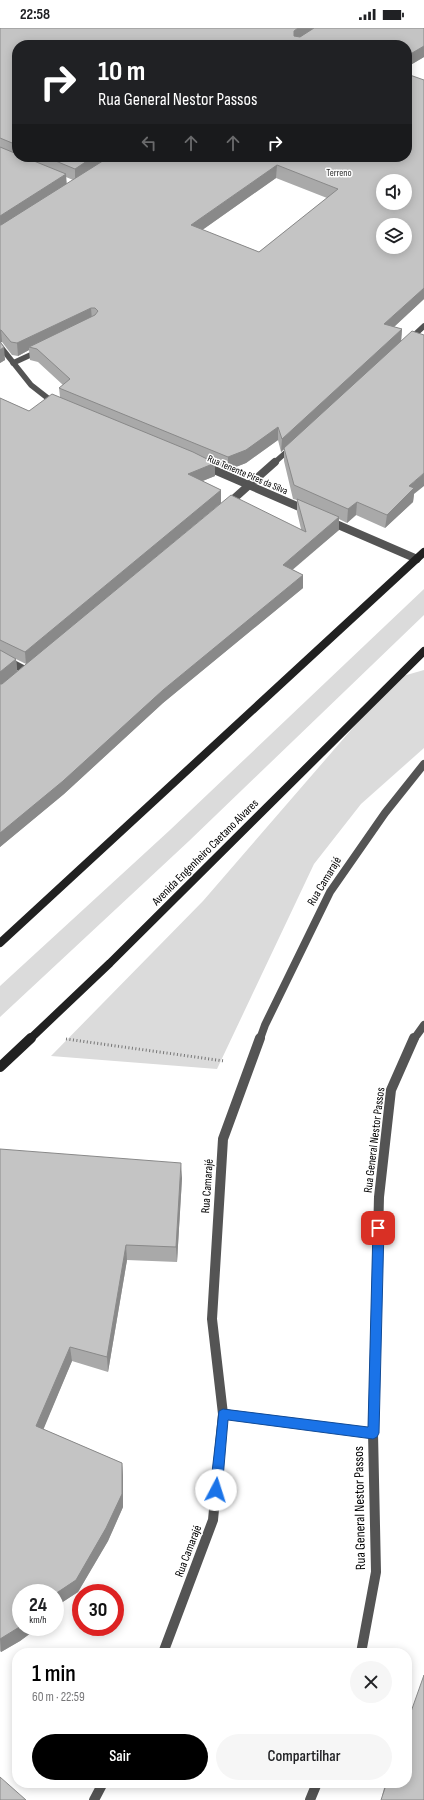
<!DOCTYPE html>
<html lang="pt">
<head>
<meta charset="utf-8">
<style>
  body { margin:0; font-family:"Sofia Sans Condensed",sans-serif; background:#f6f6f6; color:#202124; height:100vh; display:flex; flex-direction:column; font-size:15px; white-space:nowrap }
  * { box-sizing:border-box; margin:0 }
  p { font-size:13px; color:#757577 }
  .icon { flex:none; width:22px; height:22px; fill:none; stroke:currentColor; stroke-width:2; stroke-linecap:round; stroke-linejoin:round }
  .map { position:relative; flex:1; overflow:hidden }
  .panel { position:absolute; left:12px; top:1620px; width:400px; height:140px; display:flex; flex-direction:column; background:#fff; border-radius:16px; box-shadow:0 2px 10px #0003 }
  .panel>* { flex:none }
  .banner { position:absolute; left:12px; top:12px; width:400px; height:122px; border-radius:16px; box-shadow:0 2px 10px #0003; background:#202124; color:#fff; overflow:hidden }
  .fabs { position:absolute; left:376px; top:146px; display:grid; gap:8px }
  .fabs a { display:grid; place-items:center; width:36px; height:36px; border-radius:50%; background:#fff; box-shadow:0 2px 10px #0003; font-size:20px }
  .speed { position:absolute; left:12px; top:1556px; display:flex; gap:8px; font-size:20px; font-weight:700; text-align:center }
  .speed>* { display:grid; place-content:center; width:52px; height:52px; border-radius:50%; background:#fff; box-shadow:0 2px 10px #0003; line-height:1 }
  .speed small { font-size:10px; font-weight:400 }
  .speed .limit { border:6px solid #d22; background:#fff; color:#111 }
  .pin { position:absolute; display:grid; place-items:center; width:34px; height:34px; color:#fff; margin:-17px; border-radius:8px; box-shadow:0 2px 6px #0006 }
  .me { position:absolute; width:44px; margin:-22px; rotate:5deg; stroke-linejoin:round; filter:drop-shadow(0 0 3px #0008) }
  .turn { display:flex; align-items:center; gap:14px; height:84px; padding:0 20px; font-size:18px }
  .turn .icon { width:52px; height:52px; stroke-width:2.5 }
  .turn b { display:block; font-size:28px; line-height:34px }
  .lanes { display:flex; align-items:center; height:38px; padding:0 20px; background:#0003; justify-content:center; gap:20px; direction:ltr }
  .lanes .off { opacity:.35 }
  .round { display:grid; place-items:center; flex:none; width:42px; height:42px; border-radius:21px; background:#f6f6f6 }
  .headline { display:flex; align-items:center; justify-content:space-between; height:68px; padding:0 20px }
  h1 { font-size:24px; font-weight:600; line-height:30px; color:#000 }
  .button { display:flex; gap:8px; margin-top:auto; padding:8px 20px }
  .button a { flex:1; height:46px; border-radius:24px; background:#000; color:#fff; font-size:16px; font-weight:600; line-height:46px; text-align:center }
  .button a+a { background:#f6f6f6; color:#202124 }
  .status { display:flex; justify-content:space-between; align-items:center; height:28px; padding:0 20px; background:#fff; direction:ltr }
  .status svg { height:11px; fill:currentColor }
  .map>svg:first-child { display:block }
</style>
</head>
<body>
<div class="status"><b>22:58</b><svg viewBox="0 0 49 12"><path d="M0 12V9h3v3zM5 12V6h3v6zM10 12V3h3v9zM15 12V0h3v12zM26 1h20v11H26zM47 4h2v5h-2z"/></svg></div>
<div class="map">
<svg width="424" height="1772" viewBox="0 0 424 1772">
  <rect width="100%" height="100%" fill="#fff"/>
  <g fill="#dbdbdb">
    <path d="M424 561V587L189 813 0 989V958L170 802Z"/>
    <path d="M424 642V720L361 776 314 836 217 1041 51 1028 203 873 396 650Z"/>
  </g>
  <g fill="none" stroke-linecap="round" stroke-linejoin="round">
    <path stroke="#767676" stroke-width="3" stroke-dasharray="1 2.5" stroke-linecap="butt" d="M66 1011 224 1033"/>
    <g stroke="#545454" stroke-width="5.5">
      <path d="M409 312 424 298"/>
      <path d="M0 318 31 357 54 375"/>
      <path d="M13 335 39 323"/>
      <path d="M274 435 292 419"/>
    </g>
    <g stroke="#545454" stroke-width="8">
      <path d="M205 438 306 482"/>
      <path d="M229 475 275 434"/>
      <path d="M329 493 417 531"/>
      <path d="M0 629 27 643"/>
      <path d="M260 1011 265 997 330 864 385 785 424 736"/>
      <path d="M414 1011 424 997"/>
    </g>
    <g stroke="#545454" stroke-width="10">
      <path d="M223 1386 373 1405"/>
      <path d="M163 1625 213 1492 223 1386 212 1291 223 1111 260 1010"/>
      <path d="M361 1625 376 1544 373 1405 379 1169 391 1062 414 1010"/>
      <path d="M94 1772 103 1755"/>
      <path d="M310 1772 317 1755"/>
    </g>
    <g stroke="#212121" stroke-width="8">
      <path d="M0 915 424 524"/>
      <path d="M30 1011 110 935 424 623"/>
    </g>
    <path stroke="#212121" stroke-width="10" d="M0 1039 31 1010"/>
  </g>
  <g fill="#a9a9a9" fill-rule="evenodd">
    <path d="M0 0H424V29L407 39V17H17V129H407L424 271 394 299 402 301 401 313 414 466 413 474 385 500 356 487 347 495 339 491V502L292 541 303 547V560L163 675 64 766 0 819V370L29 383 60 369 59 360 63 357 38 334 30 332 29 322 18 328 12 327 2 314H1L5 332 0 335ZM66 149 73 152 66 156ZM276 150 327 170 259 224 202 202ZM278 412 281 424 284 421V433L293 471 297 472V484L301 501 67 602 221 475V462L202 453 215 448V436L228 442 246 435ZM16 631 26 636 17 644Z"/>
    <path d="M0 1121 182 1150 177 1234 127 1232 108 1344 72 1333 43 1401 122 1435 123 1449V1479L108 1513 78 1564 55 1579V1565L21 1599H39L20 1613 1 1624 0 1623Z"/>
    <path d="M384 1760 424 1772 382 1768Z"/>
  </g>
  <g fill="#898989">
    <path d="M298 0H316L293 15 294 3Z"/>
    <path d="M424 18V29L407 39V28Z"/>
    <path d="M93 129H113L75 153V141Z"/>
    <path d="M277 137 276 150 191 210V197Z"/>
    <path d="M66 146 67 159 0 201V188Z"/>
    <path d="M424 260V271L383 309 384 296Z"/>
    <path d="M91 280 92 292 29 319V322L18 328 17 315Z"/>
    <path d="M402 301 401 314 281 424 282 411Z"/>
    <path d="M0 302H1L2 314 0 315Z"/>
    <path d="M4 319 5 332 0 335V322Z"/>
    <path d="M278 399V412L246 435 228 442V429Z"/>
    <path d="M215 435V448L188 459V446Z"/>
    <path d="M424 445V458L414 466 413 474 385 500 387 487 409 458Z"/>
    <path d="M221 462V475L26 637 25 624Z"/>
    <path d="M357 474 356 487 347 495 348 481Z"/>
    <path d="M339 489V502L283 550V537Z"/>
    <path d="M303 547V560L163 675 64 766 0 819V805L163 662Z"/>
    <path d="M16 631 17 644 0 658V644Z"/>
    <path d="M181 1135 182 1150 177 1234 176 1219Z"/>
    <path d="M126 1217 127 1232 108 1344 107 1329Z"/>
    <path d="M70 1319 72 1333 39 1412 36 1398Z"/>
    <path d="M122 1435 123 1449V1479L108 1513 78 1564 55 1579V1566Z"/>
    <path d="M21 1598V1599H39L20 1613 1 1624 0 1611Z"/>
  </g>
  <g fill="#c4c4c4" stroke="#898989" fill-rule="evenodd">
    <path d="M0 0H298L294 3V8L300 9 314 0H424V18L407 28V17H17V117L0 110Z"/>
    <path d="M407 46 424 52V260L384 296 402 301 282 411 278 399 246 422 228 429 59 360 70 351 37 321 29 319 95 287 98 283 95 280H91L17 315 11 314 1 302H0V197H1L109 129H407ZM277 137 338 161 259 224 191 197ZM383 153H405V175H383ZM383 197H405V219H383Z"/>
    <path d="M0 119 17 126V129H24L66 146 0 188Z"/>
    <path d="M46 129H93L75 141Z"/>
    <path d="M412 303 424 307V445L409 458 414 460 387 487 357 474 348 481 294 457 284 420Z"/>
    <path d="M0 314 4 319 0 322Z"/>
    <path d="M52 366 193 424 215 435 188 446 221 462 25 624 0 612V370L29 383Z"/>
    <path d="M231 467 306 504 297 471 339 489 283 537 303 547 163 662 63 753 0 805V656H2Z"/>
    <path d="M0 622 16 631 0 644Z"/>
    <path d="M0 1121 181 1135 176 1219 126 1217 107 1329 70 1319 36 1398 122 1435V1466L106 1500 76 1552 55 1566V1565H21V1598L0 1611Z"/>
    <path d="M424 1647V1772H381L385 1760H384L386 1755H407V1695Z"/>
    <path d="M0 1749 26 1772H0Z"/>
  </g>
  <path fill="#1a73e8" stroke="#114b97" d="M378 1196 382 1197 384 1200 379 1405 377 1409 373 1411 228 1392 222 1462 220 1466 216 1468 212 1466 210 1462 219 1383 223 1381 368 1399 373 1200 375 1197Z"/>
  <g text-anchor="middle" stroke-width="3" stroke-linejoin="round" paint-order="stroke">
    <g font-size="10" fill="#323232" stroke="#fff">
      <text x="339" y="148">Terreno</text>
    </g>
    <g font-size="10" fill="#000" stroke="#fff">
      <text transform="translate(248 446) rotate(23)" y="4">Rua Tenente Píres da Silva</text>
    </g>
    <g font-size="12" fill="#000" stroke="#fff">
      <text transform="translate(205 824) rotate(-45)" y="4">Avenida Engenheiro Caetano Alvares</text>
      <text transform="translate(324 853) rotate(-59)" y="4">Rua Camarajé</text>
      <text transform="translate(374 1112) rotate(-83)" y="4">Rua General Nestor Passos</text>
      <text transform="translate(207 1158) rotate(-86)" y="4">Rua Camarajé</text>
      <text transform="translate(188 1523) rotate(-69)" y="4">Rua Camarajé</text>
    </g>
    <g font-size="14" fill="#000" stroke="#fff">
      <text transform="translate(359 1480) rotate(-91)" y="5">Rua General Nestor Passos</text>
    </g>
  </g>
</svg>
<div class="fabs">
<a><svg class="icon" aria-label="sound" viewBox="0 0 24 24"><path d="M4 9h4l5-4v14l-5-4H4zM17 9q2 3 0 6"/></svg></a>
<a><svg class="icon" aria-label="layers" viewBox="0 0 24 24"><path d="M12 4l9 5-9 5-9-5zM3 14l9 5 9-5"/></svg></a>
</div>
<div class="speed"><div>24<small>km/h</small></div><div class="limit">30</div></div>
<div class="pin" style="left:378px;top:1200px;background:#d93025"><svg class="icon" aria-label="arrive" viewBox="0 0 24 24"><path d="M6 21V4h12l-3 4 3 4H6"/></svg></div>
<svg class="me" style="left:216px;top:1462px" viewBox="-20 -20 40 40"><circle r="19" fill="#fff"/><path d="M0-13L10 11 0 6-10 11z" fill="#1a73e8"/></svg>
<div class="banner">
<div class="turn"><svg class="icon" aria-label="right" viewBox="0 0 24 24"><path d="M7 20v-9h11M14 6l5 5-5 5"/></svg><div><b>10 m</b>Rua General Nestor Passos</div></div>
<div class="lanes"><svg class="icon off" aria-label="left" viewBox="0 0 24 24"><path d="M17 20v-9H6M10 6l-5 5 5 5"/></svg><svg class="icon off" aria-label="ahead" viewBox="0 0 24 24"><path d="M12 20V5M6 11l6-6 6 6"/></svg><svg class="icon off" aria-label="ahead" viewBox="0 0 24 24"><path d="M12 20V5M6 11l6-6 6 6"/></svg><svg class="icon" aria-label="right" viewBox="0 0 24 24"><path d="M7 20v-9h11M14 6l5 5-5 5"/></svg></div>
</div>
<section class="panel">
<div class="headline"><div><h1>1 min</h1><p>60 m · 22:59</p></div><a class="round"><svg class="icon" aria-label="close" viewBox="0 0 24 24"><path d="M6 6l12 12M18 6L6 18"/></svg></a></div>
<div class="button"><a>Sair</a><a>Compartilhar</a></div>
</section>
</div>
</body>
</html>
